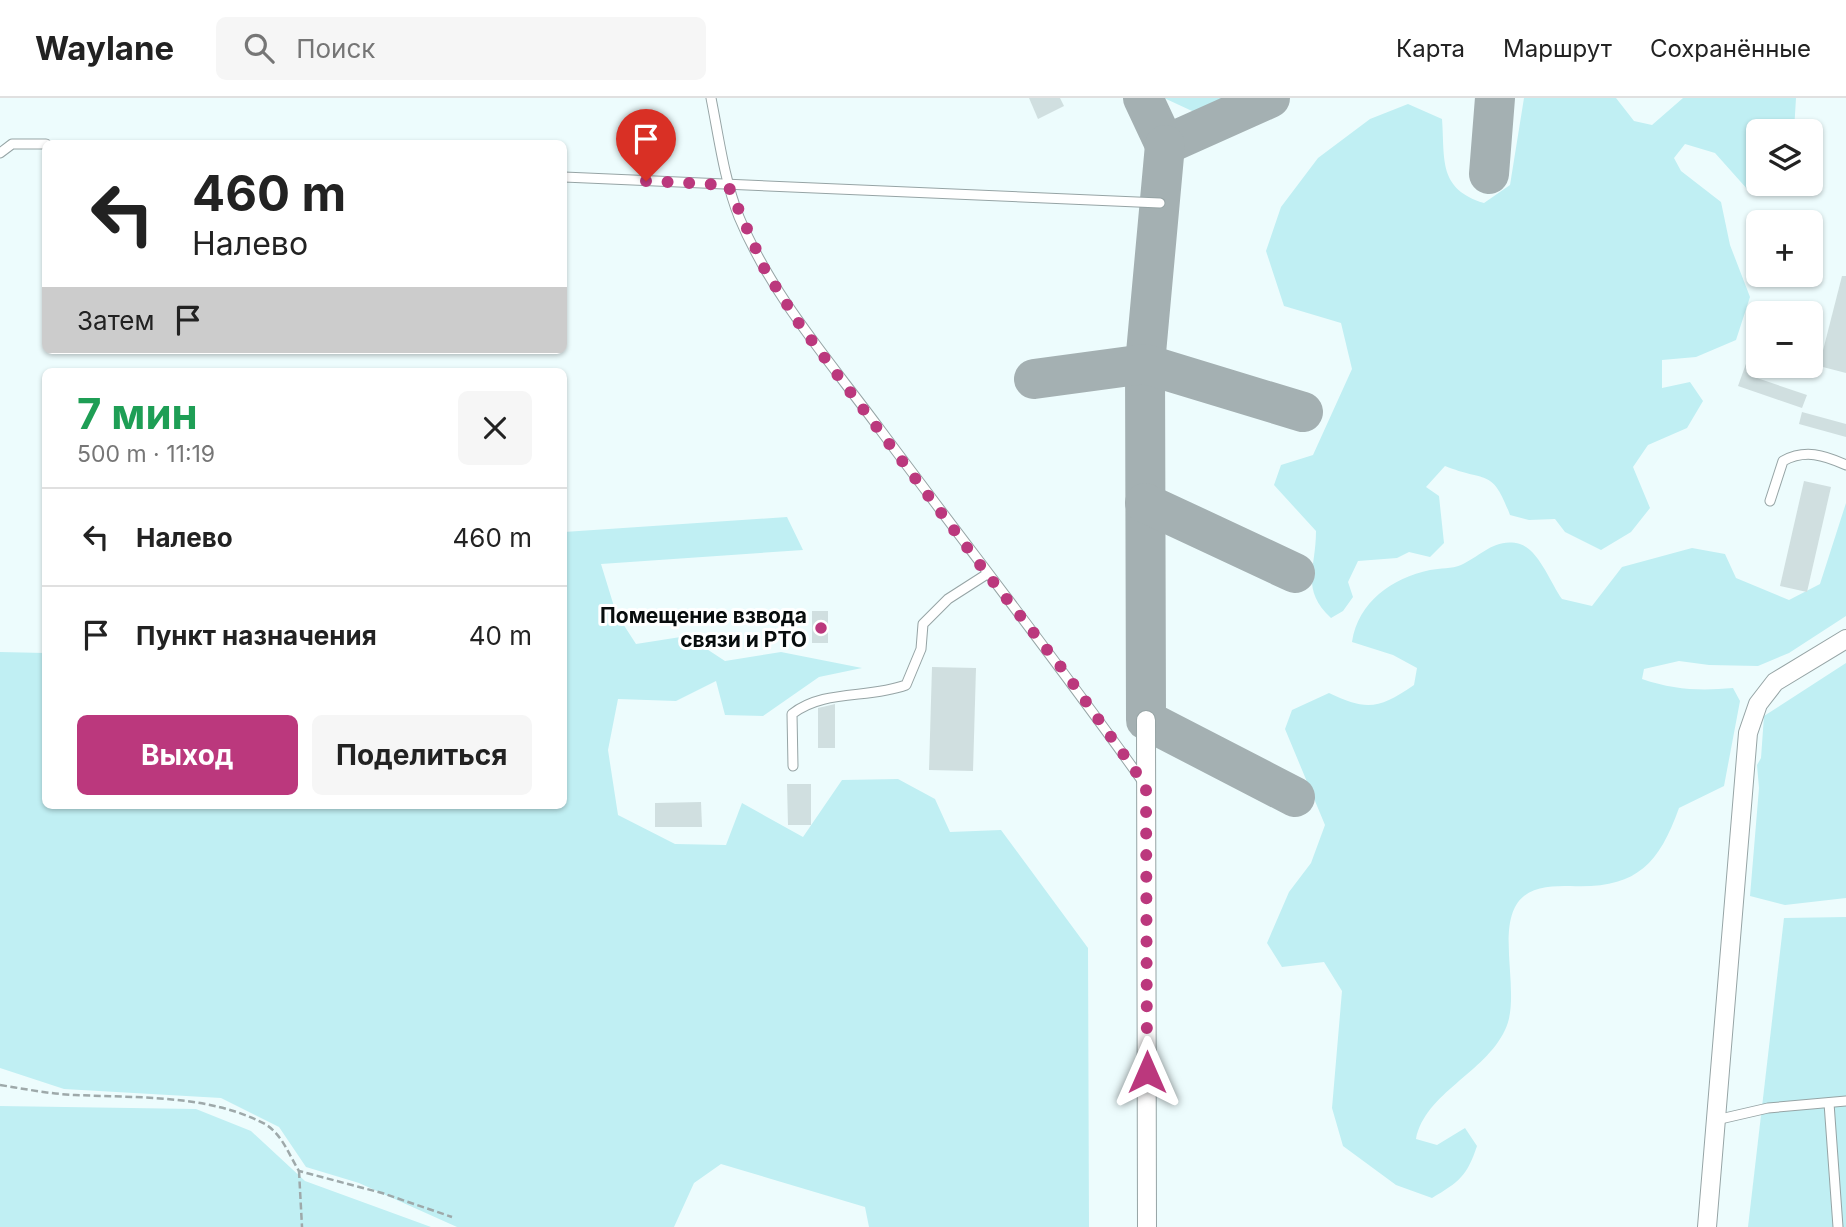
<!DOCTYPE html>
<html lang="ru">
<head>
<meta charset="utf-8">
<style>
  body { margin:0; font-family:Inter,sans-serif; background:#f6f6f6; color:#222; height:100vh; display:flex; flex-direction:column; font-size:26px; white-space:nowrap }
  * { box-sizing:border-box; margin:0 }
  p { font-size:23px; color:#767676 }
  .icon { flex:none; width:38px; height:38px; fill:none; stroke:currentColor; stroke-width:2; stroke-linecap:round; stroke-linejoin:round }
  .map { position:relative; flex:1; overflow:hidden }
  .details { position:absolute; left:42px; top:270px; width:525px; height:441px; display:flex; flex-direction:column; background:#fff; border-radius:10px; box-shadow:0 2px 5px #0004 }
  .details>* { flex:none }
  .top-card { position:absolute; left:42px; top:42px; width:525px; height:214px; border-radius:10px; box-shadow:0 2px 5px #0004; background:#fff; color:#222; overflow:hidden }
  .fabs { position:absolute; left:1746px; top:21px; display:grid; gap:14px }
  .fabs a { display:grid; place-items:center; width:77px; height:77px; border-radius:10px; background:#fff; box-shadow:0 2px 5px #0004; font-size:35px }
  .pin { position:absolute; display:grid; place-items:center; width:60px; height:60px; color:#fff; margin:-72px -30px; border-radius:50% 50% 50% 0; rotate:-45deg; box-shadow:0 0 7px #0007 }
  .pin .icon { rotate:45deg }
  .me { position:absolute; width:77px; margin:-38px; rotate:0deg; stroke-linejoin:round; filter:drop-shadow(0 0 5px #0008) }
  .turn { display:flex; align-items:center; gap:24px; height:147px; padding:0 35px; font-size:32px }
  .turn .icon { width:91px; height:91px; stroke-width:2.5 }
  .turn b { display:block; font-size:49px; line-height:60px }
  .then { display:flex; align-items:center; height:66px; padding:0 35px; background:#0003; gap:14px; font-size:26px }
  .round { display:grid; place-items:center; flex:none; width:74px; height:74px; border-radius:10px; background:#f6f6f6 }
  .summary { display:flex; align-items:center; justify-content:space-between; height:119px; padding:0 35px }
  h1 { font-size:42px; font-weight:700; line-height:52px; color:#1e9e55 }
  .button { display:flex; gap:14px; margin-top:auto; padding:14px 35px }
  .button a { flex:1; height:80px; border-radius:10px; background:#bb387d; color:#fff; font-size:28px; font-weight:700; line-height:80px; text-align:center }
  .button a+a { background:#f6f6f6; color:#222 }
  ul { padding:0; list-style:none }
  li { display:flex; align-items:center; gap:21px; height:98px; padding:0 35px; border-top:2px solid #e0e0e0 }
  li div { flex:1 }
  li b { display:block; font-size:26px }
  li em { font-style:normal }
  header { display:flex; align-items:center; gap:42px; box-sizing:border-box; height:98px; padding:0 35px; background:#fff; border-bottom:2px solid #e0e0e0 }
  header strong { font-size:33px }
  nav { display:flex; gap:38px; margin-inline-start:auto; font-size:24px }
  .search { width:490px; height:63px; background:#f6f6f6; display:flex; align-items:center; gap:18px; box-sizing:border-box; padding:0 24px; border-radius:10px; color:#767676; font-size:26px }
  .map>svg:first-child { display:block }
</style>
</head>
<body>
<header>
<strong>Waylane</strong>
<div class="search"><svg class="icon" aria-label="search" viewBox="0 0 24 24"><circle cx="10" cy="10" r="6"/><path d="M15 15l6 6"/></svg>Поиск</div>
<nav><a>Карта</a><a>Маршрут</a><a>Сохранённые</a></nav>
</header>
<div class="map">
<svg width="1846" height="1129" viewBox="0 0 1846 1129">
  <rect width="100%" height="100%" fill="#edfcfd"/>
  <g fill="#c0eff3">
    <path d="M1164 0H1246L1205 19Z"/>
    <path d="M1524 0H1616L1634 23 1652 27 1683 0H1796L1794 33H1759V86H1796L1788 93 1748 92 1715 55 1685 46 1674 60 1681 73 1721 104 1730 147 1750 199 1736 242 1696 259 1662 262V290L1690 284 1703 303 1687 330 1648 347 1633 369 1650 410 1631 434 1601 452 1565 434 1555 421 1529 422 1510 417C1492 369 1487 385 1445 368L1426 389 1439 398 1444 445 1430 459 1409 454 1397 460 1358 463 1348 484 1353 499 1343 513 1331 520C1300 491 1316 471 1316 433L1274 387 1281 367 1313 357 1352 271 1341 225 1284 208 1266 153 1281 109 1318 60 1370 21 1408 6 1442 21C1445 62 1438 91 1484 105L1510 87Z"/>
    <path d="M1846 405V518L1789 555 1758 568 1709 567 1679 563 1644 571 1642 581C1674 592 1701 593 1733 590L1740 603 1724 688 1679 710C1658 769 1634 791 1570 788 1555 788 1536 788 1524 798 1492 824 1523 896 1505 932 1485 975 1425 995 1416 1041L1437 1047 1465 1030 1477 1048C1467 1078 1459 1084 1432 1100L1396 1087 1343 1048 1332 1010 1342 893 1324 864 1282 869 1267 845 1289 794 1311 765 1325 727 1285 631 1292 612 1329 595C1367 613 1379 611 1414 587L1417 570 1393 557 1352 544C1358 504 1392 480 1430 472 1440 470 1452 471 1461 467 1481 458 1495 439 1520 446 1539 452 1551 486 1562 501L1592 508 1622 469 1692 450 1725 456 1736 480 1789 502 1820 486Z"/>
    <path d="M787 419 803 452 601 466 616 515 636 546 687 538 725 563 781 554 862 570 819 579 763 618 725 617 716 583 676 603 618 601 608 652 618 717 675 746 726 747 742 705 803 739 842 682 898 681 935 701 950 734 1001 732 1088 850 1089 1129H869L865 1109 721 1066 694 1085 674 1129H457L359 1085 306 1069 279 1029 221 1000 64 991 0 970V554L45 555 46 707H564V434Z"/>
    <path d="M1846 565V800L1785 807 1750 798 1759 690 1757 667 1761 660 1764 618Z"/>
    <path d="M1846 819V1129H1748L1784 820Z"/>
    <path d="M0 1008 196 1011 251 1033 305 1083 431 1129H0Z"/>
  </g>
  <g fill="none" stroke-linecap="round" stroke-linejoin="round">
    <g stroke="#a4b0b2" stroke-width="40">
      <path d="M1143 0 1165 47 1270 0"/>
      <path d="M1165 47 1145 266 1146 622 1295 699"/>
      <path d="M1489 76 1495 0"/>
      <path d="M1034 281 1145 266 1303 314"/>
      <path d="M1145 405 1295 475"/>
    </g>
  </g>
  <g fill="#d0dfe0">
    <path d="M1029 0H1060L1064 8 1038 21Z"/>
    <path d="M1842 178H1846V275L1819 268Z"/>
    <path d="M1757 235 1759 266 1754 279 1807 297 1802 310 1738 288Z"/>
    <path d="M1802 314 1846 326V339L1799 326Z"/>
    <path d="M1804 383 1831 389 1807 494 1780 488Z"/>
    <rect x="812" y="513" width="16" height="32"/>
    <path d="M932 569 976 570 973 673 929 672Z"/>
    <path d="M835 606V650H818V610Z"/>
    <path d="M787 686H811V727H788Z"/>
    <path d="M701 704 702 729H655V705Z"/>
  </g>
  <g fill="none" stroke-linecap="round" stroke-linejoin="round">
    <g stroke="#96a4a5" stroke-width="11">
      <g id="service">
        <path d="M711 0C719 40 724 81 739 119 771 196 827 260 876 326 965 446 1057 563 1143 684"/>
        <path d="M0 55 12 46H46"/>
        <path d="M564 79 1160 105"/>
        <path d="M1770 403 1783 363C1805 351 1824 357 1846 367"/>
        <path d="M793 668 792 616C824 591 868 601 906 587L921 551 923 526 948 501 987 476"/>
        <path d="M1829 1005 1838 1129"/>
        <path d="M1716 1022 1768 1010 1846 1003"/>
      </g>
    </g>
    <g stroke="#96a4a5" stroke-width="20">
      <g id="minor">
        <path d="M1146 622 1147 1129"/>
        <path d="M1707 1129 1748 635 1758 606 1775 584 1846 541"/>
      </g>
    </g>
    <g stroke="#9ea9aa" stroke-width="2.5" stroke-dasharray="7 3.5" stroke-linecap="butt">
      <path d="M0 987C25 991 50 996 75 997 136 1000 208 996 265 1026 282 1036 289 1057 299 1073L382 1095 452 1119"/>
      <path d="M299 1073 302 1129"/>
    </g>
    <use href="#service" stroke="#fff" stroke-width="9"/>
    <use href="#minor" stroke="#fff" stroke-width="18"/>
  </g>
  <g fill="none" stroke-linecap="round" stroke-linejoin="round">
    <path stroke="#bb387d" stroke-width="12" stroke-dasharray="0 21.6" d="M646 83 728 87 765 172 800 227 987 476 1064 573 1146 688 1147 974"/>
  </g>
  <circle fill="#bb387d" stroke="#fff" stroke-width="2.5" cx="821" cy="530" r="7"/>
  <g text-anchor="middle" stroke-width="6" stroke-linejoin="round" paint-order="stroke">
    <g font-size="21" font-weight="bold" fill="#080d0e" stroke="#fff" text-anchor="end">
      <text x="807" y="525">Помещение взвода<tspan x="807" dy="24">связи и РТО</tspan></text>
    </g>
  </g>
</svg>
<div class="fabs">
<a><svg class="icon" aria-label="layers" viewBox="0 0 24 24"><path d="M12 4l9 5-9 5-9-5zM3 14l9 5 9-5"/></svg></a>
<a>+</a>
<a>−</a>
</div>
<div class="pin" style="left:646px;top:83px;background:#d93025"><svg class="icon" aria-label="arrive" viewBox="0 0 24 24"><path d="M6 21V4h12l-3 4 3 4H6"/></svg></div>
<svg class="me" style="left:1147px;top:974px" viewBox="-20 -20 40 40"><path d="M0-17L14 15 0 8-14 15z" fill="#bb387d" stroke="#fff" stroke-width="4"/></svg>
<div class="top-card">
<div class="turn"><svg class="icon" aria-label="left" viewBox="0 0 24 24"><path d="M17 20v-9H6M10 6l-5 5 5 5"/></svg><div><b>460 m</b>Налево</div></div>
<div class="then">Затем<svg class="icon" aria-label="arrive" viewBox="0 0 24 24"><path d="M6 21V4h12l-3 4 3 4H6"/></svg></div>
</div>
<section class="details">
<div class="summary"><div><h1>7 мин</h1><p>500 m · 11:19</p></div><a class="round"><svg class="icon" aria-label="close" viewBox="0 0 24 24"><path d="M6 6l12 12M18 6L6 18"/></svg></a></div>
<ul>
<li><svg class="icon" aria-label="left" viewBox="0 0 24 24"><path d="M17 20v-9H6M10 6l-5 5 5 5"/></svg><div><b>Налево</b></div><em>460 m</em></li>
<li><svg class="icon" aria-label="arrive" viewBox="0 0 24 24"><path d="M6 21V4h12l-3 4 3 4H6"/></svg><div><b>Пункт назначения</b></div><em>40 m</em></li>
</ul>
<div class="button"><a>Выход</a><a>Поделиться</a></div>
</section>
</div>
</body>
</html>
